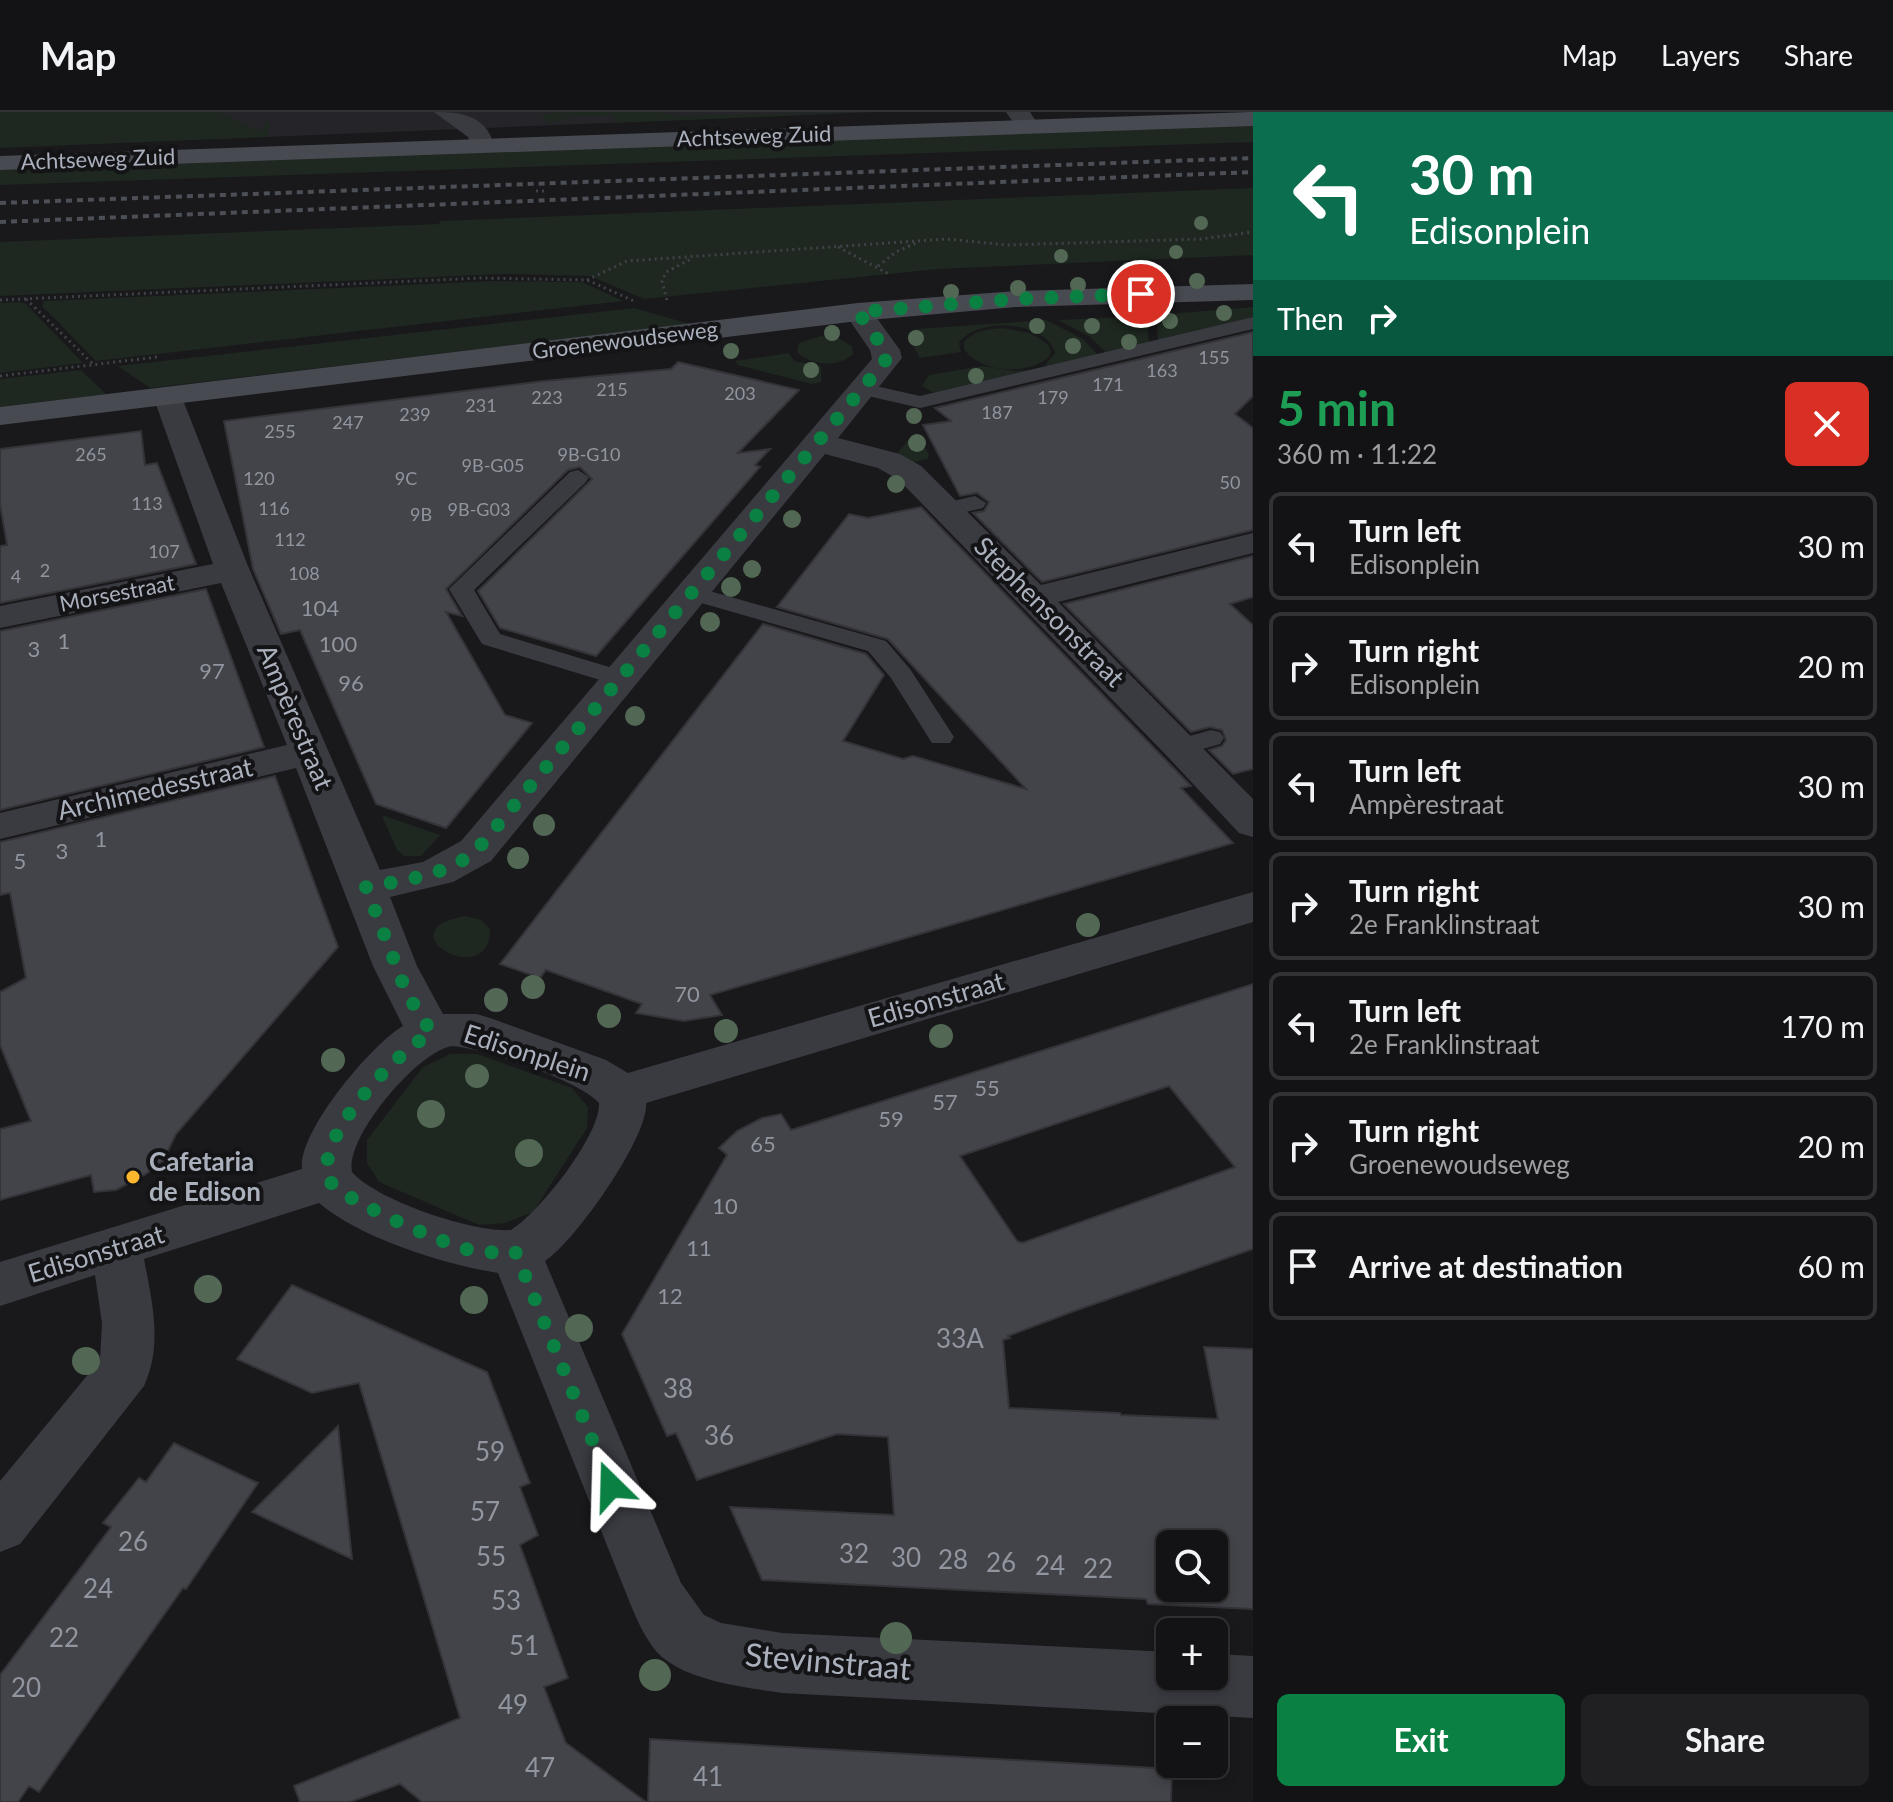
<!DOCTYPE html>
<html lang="en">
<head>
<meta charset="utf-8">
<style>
  body { margin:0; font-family:Lato,sans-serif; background:#202022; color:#f1f3f6; height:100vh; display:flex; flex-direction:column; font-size:30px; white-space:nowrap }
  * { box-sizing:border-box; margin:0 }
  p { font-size:26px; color:#9d9ea0 }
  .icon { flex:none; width:44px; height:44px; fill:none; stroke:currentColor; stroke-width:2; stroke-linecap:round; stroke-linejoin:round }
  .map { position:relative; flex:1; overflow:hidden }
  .side { display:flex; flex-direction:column; background:#131315; width:640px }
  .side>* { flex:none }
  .guide { background:#0b6e4f; color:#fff; overflow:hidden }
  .tools { position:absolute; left:1156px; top:1418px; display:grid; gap:16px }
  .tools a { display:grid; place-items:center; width:72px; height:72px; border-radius:12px; background:#131315; box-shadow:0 4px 12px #0003,0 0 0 2px #323234; font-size:40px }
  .pin { position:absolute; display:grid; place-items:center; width:68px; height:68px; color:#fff; margin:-34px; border:4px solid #fff; border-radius:50%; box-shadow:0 2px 8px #0007 }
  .me { position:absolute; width:88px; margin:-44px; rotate:338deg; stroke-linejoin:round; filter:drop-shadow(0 0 6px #0008) }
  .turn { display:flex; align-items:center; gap:28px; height:168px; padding:0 24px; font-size:36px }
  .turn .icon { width:104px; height:104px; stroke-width:2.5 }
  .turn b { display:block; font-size:56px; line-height:68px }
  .then { display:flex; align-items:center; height:76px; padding:0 24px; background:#0003; gap:16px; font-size:30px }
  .round { display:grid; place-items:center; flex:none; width:84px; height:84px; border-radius:12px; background:#202022 }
  .head { display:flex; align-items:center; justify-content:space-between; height:136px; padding:0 24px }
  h1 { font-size:48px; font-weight:700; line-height:60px; color:#1e9e55 }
  .action { display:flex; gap:16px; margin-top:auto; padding:16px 24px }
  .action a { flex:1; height:92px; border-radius:12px; background:#0b8043; color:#fff; font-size:32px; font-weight:700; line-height:92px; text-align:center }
  .action a+a { background:#202022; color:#f1f3f6 }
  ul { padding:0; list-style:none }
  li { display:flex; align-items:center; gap:24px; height:108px; margin:0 16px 12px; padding:0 8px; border:4px solid #323234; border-radius:12px }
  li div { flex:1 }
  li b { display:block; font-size:30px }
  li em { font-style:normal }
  header { display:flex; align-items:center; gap:48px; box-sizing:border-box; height:112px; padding:0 40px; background:#131315; border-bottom:2px solid #323234 }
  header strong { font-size:38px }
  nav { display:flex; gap:44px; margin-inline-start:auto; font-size:28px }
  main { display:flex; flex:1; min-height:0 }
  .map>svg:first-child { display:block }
</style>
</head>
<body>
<header>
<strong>Map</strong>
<nav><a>Map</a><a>Layers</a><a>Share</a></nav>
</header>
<main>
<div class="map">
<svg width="1253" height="1690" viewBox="0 0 1253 1690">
  <rect width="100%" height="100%" fill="#19191c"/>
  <path fill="#252529" d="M219 0H875L266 25Z"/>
  <g fill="#1e2720">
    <path d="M0 0H219L261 20 267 9 270 13 266 25 0 36Z"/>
    <path d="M555 0H660L682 4 875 0 615 11 613 3 576 4 543 13 549 10 540 5Z"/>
    <path d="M1253 12V30L0 73V56Z"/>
    <path d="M1253 76V143L938 157 644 187 590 164 503 162 0 184V130L439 112 440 109Z"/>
    <path d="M493 169 582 170 623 189 96 249 42 194 44 189Z"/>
    <path d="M20 190 26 192 83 251 0 261V191Z"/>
    <path d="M1253 195V205L1158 228 1156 203Z"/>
    <path d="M634 196 690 212 150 276 118 254Z"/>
    <path d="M1147 204 1149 230 1107 241 1090 225 1058 208Z"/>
    <path d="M1046 208 1083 227 1098 243 1049 255 1045 253 1055 241C1046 208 977 205 959 231L961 240 920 246 907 223 916 217Z"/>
    <path d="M1003 216 1030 221 1048 232 1051 239 1049 245C1027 264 980 261 964 237V230C974 218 988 217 1003 216Z"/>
    <path d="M821 224 840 227 852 234 853 242C838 256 811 254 797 240L799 231Z"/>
    <path d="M789 241 794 249 821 254V270L812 272 738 253 735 249Z"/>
    <path d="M982 254 1014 259 1038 258 934 281 922 274 929 263Z"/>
    <path d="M81 258 106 282 0 295V267Z"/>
    <path d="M915 321 920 324 929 343 927 347 912 351 898 340Z"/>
    <path d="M382 704V703L440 723 421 744H404L397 738Z"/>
    <path d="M466 804 481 808 490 817C491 881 380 818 466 804Z"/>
    <path d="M450 942H477L572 976 588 995 587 1016 533 1100 505 1111 479 1113 379 1070 367 1051V1028L423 955Z"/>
  </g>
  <g fill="#434449" stroke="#333338" stroke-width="2" fill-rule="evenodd">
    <path d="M1253 220V284L1235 302 1253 316V418L1042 470 973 401 984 399 989 390 977 381 960 384 923 313 951 309 935 296Z"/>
    <path d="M678 250 799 278 738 341 770 337 755 353 760 355 596 544 500 516 478 479 592 367 580 355 568 358 446 477 462 504 446 500 505 603 532 611 446 716 376 692 300 518 281 522 253 457 224 309 544 269 671 257Z"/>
    <path d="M141 319 145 353 157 351 196 452 0 491V434L7 433 0 392V337Z"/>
    <path d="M921 395 1191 674 1181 676 1233 731 710 883 722 903 684 909 636 901 642 892 546 858 540 866 500 852 763 512 866 542 884 563 843 629 903 647 913 644 1026 677 888 527 777 495 849 402 868 406Z"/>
    <path d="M1253 444V485L1230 492 1253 513V657L1233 662 1209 638 1222 634 1226 628 1222 618 1210 615 1191 620 1064 492Z"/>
    <path d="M206 477 264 635 0 698V519Z"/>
    <path d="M275 664 338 835 176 1022 163 1049 146 1062 116 1078 94 1080 91 1063 0 1088V1017L31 1009 0 933V880L26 866 10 781 0 783V730Z"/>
    <path d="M1253 872V1137L1077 1198 1008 1224 1010 1226 1003 1228 1009 1296 1120 1301 1121 1303 1218 1307 1204 1235 1253 1237V1497L1148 1492 1146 1487 762 1468 730 1395 894 1403 888 1325 837 1322 697 1368 676 1321 667 1324 622 1222 727 1043 719 1036 737 1019 762 1006 781 1002 791 1018ZM1169 974 1235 1055 1022 1131 1017 1129 960 1044ZM1170 1432H1214V1476H1170Z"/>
    <path d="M292 1173 487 1260 530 1371 520 1375 538 1423 520 1433 568 1566 544 1575 566 1631 646 1690H422L400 1672 350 1690H300L294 1674 460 1606 359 1271 312 1281 237 1247Z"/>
    <path d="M338 1314 352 1447 252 1400Z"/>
    <path d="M174 1331 258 1371 186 1477 183 1476 39 1680 29 1674 18 1690H0V1563L111 1415 103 1411 139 1366 146 1370Z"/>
    <path d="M650 1627 1172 1657 1171 1690H648Z"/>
  </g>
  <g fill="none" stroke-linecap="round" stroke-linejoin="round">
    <g stroke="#404248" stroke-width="3" stroke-dasharray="2 4" stroke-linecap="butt">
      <path d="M536 79H546"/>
      <path d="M838 135 889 162"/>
      <path d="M878 154 896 140 918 130"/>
      <path d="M587 168 627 149 946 127 1007 133 1201 127 1253 120"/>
      <path d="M26 187 93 252"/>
      <path d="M0 188 481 166 587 168 634 189"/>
      <path d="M667 188 662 170 666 160 691 147"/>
      <path d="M0 264 157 245"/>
    </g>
    <g fill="#3a3b41" fill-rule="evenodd">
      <path d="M1253 205V217L920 296 855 281 852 277 862 271 920 284Z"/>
      <path d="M578 358 589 365 586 370 474 478 500 522 629 561 633 566 629 571 620 574 482 532 449 477 570 360Z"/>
      <path d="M975 384 986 391 983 396 948 404 940 402 937 397 940 392Z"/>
      <path d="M692 474 886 529 910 557 954 625 950 631H932L891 566 868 539 684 486 680 481 684 476Z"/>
      <path d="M1211 618 1220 620 1224 626 1220 632 1181 643 1172 641 1168 635 1172 629Z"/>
    </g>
    <g fill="#3a3b41" fill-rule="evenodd">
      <path d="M434 0C461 0 486 3 494 33L491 38H473L468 25Z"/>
      <path d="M1006 0H1030L1039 14 1035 19H1019Z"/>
      <path d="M858 191 868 194 900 238 902 246 838 326 900 342 921 354 1041 473 1253 421V441L1058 490 1253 687V725L1239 721 1167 644 899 368 878 356 825 342 491 749 453 770 390 785 417 854 443 902H477L493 907 606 948 628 961 1253 780V810L646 991C649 1025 574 1131 545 1149L681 1471 704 1503 721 1511 782 1521 1170 1540V1564H1214V1542L1253 1544V1606L782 1581C745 1575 692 1570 662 1545 648 1533 637 1508 630 1491L498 1161C443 1152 362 1127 319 1091L144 1147C152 1189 163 1233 144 1274L20 1432 0 1440V1369L100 1248 102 1211 95 1163 0 1194V1150L302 1057C298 1019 372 932 403 914L373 854 296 656 0 727V701L287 633 221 471 0 516V494L213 452 153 284 157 278 168 275 179 278 248 454 380 758 423 750 461 729 872 247 870 238 844 200 848 194ZM452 934C483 936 579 968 599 991 601 1023 538 1102 511 1118 473 1121 376 1088 352 1060 345 1025 418 939 452 934Z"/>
    </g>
    <g fill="#474a51" fill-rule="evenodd">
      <path d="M1250 0H1253V14L0 58V44Z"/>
      <path d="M1253 172V188L1016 195 858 209 0 313V295L858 191 1016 179Z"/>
    </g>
    <g stroke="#4c4f56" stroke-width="4" stroke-dasharray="6 5" stroke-linecap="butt">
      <path d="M0 91 1253 46"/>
      <path d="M0 110 1253 60"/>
    </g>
  </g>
  <g fill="#526854">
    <circle cx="1201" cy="111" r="7"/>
    <circle cx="1176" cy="140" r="7"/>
    <circle cx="1061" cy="144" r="7"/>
    <circle cx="1128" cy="157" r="7"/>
    <circle cx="1197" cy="169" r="8"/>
    <circle cx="1078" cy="173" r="8"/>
    <circle cx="1018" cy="176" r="8"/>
    <circle cx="951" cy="180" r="8"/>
    <circle cx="1224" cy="201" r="8"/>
    <circle cx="1170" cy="209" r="8"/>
    <circle cx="1037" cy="214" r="8"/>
    <circle cx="1092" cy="214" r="8"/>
    <circle cx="832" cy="221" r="8"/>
    <circle cx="916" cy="226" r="8"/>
    <circle cx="1129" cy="230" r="8"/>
    <circle cx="1073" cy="234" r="8"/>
    <circle cx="731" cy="239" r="8"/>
    <circle cx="811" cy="258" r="8"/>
    <circle cx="976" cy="264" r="8"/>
    <circle cx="914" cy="304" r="8"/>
    <circle cx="917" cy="331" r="9"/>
    <circle cx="896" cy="372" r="9"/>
    <circle cx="792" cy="407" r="9"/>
    <circle cx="752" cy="457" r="9"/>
    <circle cx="731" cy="475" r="10"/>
    <circle cx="710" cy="510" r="10"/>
    <circle cx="635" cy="604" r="10"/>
    <circle cx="544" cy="713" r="11"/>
    <circle cx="518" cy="746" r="11"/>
    <circle cx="1088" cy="813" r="12"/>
    <circle cx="533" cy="875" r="12"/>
    <circle cx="496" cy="888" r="12"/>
    <circle cx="609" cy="904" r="12"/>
    <circle cx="726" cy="919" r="12"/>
    <circle cx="941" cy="924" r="12"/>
    <circle cx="333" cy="948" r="12"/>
    <circle cx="477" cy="964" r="12"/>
    <circle cx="431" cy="1002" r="14"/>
    <circle cx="529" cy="1041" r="14"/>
    <circle cx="208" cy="1177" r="14"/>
    <circle cx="474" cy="1188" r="14"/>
    <circle cx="579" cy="1216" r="14"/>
    <circle cx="86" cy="1249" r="14"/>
    <circle cx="896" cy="1526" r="16"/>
    <circle cx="655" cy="1563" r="16"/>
  </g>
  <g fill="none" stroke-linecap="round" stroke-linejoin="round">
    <path stroke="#0b8043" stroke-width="14" stroke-dasharray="0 25.2" d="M611 1374 515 1139C497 1141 483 1141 466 1137 443 1131 340 1087 330 1069 309 1030 399 937 432 921L407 882 366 775C405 768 445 764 476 739L882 253 887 246 885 238 858 200 1016 187 1141 182"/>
  </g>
  <circle fill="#ffb72e" stroke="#141417" stroke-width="3" cx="133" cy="1065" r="8"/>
  <g text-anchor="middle" stroke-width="8" stroke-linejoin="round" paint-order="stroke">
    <g font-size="18" fill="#90959f">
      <text x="1214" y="252">155</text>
      <text x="1162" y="265">163</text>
      <text x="1108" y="279">171</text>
      <text x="612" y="284">215</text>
      <text x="740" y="288">203</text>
      <text x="547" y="292">223</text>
      <text x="1053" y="292">179</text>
      <text x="481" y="300">231</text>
      <text x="997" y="307">187</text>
      <text x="415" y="309">239</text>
      <text x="348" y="317">247</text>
      <text x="280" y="326">255</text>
      <text x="91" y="349">265</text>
      <text x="589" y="349">9B-G10</text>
      <text x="493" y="360">9B-G05</text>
      <text x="259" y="373">120</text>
      <text x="406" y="373">9C</text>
      <text x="1230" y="377">50</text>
      <text x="147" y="398">113</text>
      <text x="274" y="403">116</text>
      <text x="479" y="404">9B-G03</text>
      <text x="421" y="409">9B</text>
      <text x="290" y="434">112</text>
      <text x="164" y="446">107</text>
      <text x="45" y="465">2</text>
      <text x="304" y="468">108</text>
      <text x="16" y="471">4</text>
    </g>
    <g font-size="22" fill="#aab0bc" stroke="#141417">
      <text transform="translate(754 24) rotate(-2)" y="8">Achtseweg Zuid</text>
      <text transform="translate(98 47) rotate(-2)" y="8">Achtseweg Zuid</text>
      <text transform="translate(625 228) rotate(-7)" y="8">Groenewoudseweg</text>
      <text transform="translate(117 481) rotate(-11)" y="8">Morsestraat</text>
    </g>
    <g font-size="22" fill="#90959f">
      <text x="320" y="504">104</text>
      <text x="64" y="537">1</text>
      <text x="338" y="540">100</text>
      <text x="34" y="545">3</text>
      <text x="212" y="567">97</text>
      <text x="351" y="579">96</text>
      <text x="101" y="735">1</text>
      <text x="62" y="747">3</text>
      <text x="20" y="757">5</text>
      <text x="687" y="890">70</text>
      <text x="987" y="984">55</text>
      <text x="945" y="998">57</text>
      <text x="891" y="1015">59</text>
      <text x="763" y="1040">65</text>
      <text x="725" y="1102">10</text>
      <text x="699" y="1144">11</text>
      <text x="670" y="1192">12</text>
    </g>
    <g font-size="26" fill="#aab0bc" stroke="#141417">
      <text transform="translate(1049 500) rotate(45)" y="9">Stephensonstraat</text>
      <text transform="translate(295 605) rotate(67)" y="9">Ampèrestraat</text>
      <text transform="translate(155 677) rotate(-13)" y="9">Archimedesstraat</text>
      <text transform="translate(936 888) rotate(-16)" y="9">Edisonstraat</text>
      <text transform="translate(527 941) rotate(18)" y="9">Edisonplein</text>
      <text transform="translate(96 1142) rotate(-17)" y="9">Edisonstraat</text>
    </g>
    <g font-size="26" font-weight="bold" fill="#aab0bc" stroke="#141417" text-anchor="start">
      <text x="149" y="1059">Cafetaria<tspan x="149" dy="30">de Edison</tspan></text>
    </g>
    <g font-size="26" fill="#90959f">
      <text x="960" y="1236">33A</text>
      <text x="678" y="1286">38</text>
      <text x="719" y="1333">36</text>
      <text x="490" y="1349">59</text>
      <text x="485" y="1409">57</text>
      <text x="133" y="1439">26</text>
      <text x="854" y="1451">32</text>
      <text x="491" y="1454">55</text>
      <text x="906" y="1455">30</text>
      <text x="953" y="1457">28</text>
      <text x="1001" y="1460">26</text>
      <text x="1050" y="1463">24</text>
      <text x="1098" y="1466">22</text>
      <text x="98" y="1486">24</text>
      <text x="506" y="1498">53</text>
      <text x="64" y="1535">22</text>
      <text x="524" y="1543">51</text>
      <text x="26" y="1585">20</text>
      <text x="513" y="1602">49</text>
      <text x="540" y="1665">47</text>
      <text x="708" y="1674">41</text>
    </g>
    <g font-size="32" fill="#aab0bc" stroke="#141417">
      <text transform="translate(828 1550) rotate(5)" y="11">Stevinstraat</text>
    </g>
  </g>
</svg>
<div class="tools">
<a><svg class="icon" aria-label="search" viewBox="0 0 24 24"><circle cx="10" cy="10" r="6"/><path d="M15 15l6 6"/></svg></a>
<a>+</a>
<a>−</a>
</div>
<div class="pin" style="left:1141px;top:182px;background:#d93025"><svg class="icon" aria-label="arrive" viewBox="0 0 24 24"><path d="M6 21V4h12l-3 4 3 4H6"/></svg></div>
<svg class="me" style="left:611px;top:1374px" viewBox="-20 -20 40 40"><path d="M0-17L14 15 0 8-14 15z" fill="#0b8043" stroke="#fff" stroke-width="4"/></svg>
</div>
<section class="side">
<div class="guide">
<div class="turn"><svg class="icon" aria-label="left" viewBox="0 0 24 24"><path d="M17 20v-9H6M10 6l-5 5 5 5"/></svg><div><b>30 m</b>Edisonplein</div></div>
<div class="then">Then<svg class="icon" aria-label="right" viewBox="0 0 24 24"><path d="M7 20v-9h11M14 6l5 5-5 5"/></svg></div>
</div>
<div class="head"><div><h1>5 min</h1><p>360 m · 11:22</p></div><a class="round" style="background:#d93025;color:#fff"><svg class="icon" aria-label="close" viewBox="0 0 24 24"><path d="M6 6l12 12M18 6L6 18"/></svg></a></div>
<ul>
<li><svg class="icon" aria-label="left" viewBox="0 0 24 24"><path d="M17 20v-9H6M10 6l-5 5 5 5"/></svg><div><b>Turn left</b><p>Edisonplein</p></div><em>30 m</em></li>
<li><svg class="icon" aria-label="right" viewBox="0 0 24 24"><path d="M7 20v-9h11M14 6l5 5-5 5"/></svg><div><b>Turn right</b><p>Edisonplein</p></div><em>20 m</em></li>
<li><svg class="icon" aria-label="left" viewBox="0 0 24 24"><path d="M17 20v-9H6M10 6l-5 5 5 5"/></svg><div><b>Turn left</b><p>Ampèrestraat</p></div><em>30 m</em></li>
<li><svg class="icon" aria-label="right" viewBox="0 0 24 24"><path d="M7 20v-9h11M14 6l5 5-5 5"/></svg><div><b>Turn right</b><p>2e Franklinstraat</p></div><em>30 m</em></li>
<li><svg class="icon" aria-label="left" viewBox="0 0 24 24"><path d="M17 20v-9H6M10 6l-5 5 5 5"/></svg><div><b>Turn left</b><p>2e Franklinstraat</p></div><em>170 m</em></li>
<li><svg class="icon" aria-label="right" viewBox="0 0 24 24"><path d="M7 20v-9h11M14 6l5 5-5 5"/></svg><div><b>Turn right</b><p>Groenewoudseweg</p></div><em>20 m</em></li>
<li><svg class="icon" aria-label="arrive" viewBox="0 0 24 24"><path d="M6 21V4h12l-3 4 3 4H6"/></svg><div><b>Arrive at destination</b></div><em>60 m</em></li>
</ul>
<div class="action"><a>Exit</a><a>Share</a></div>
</section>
</main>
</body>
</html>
